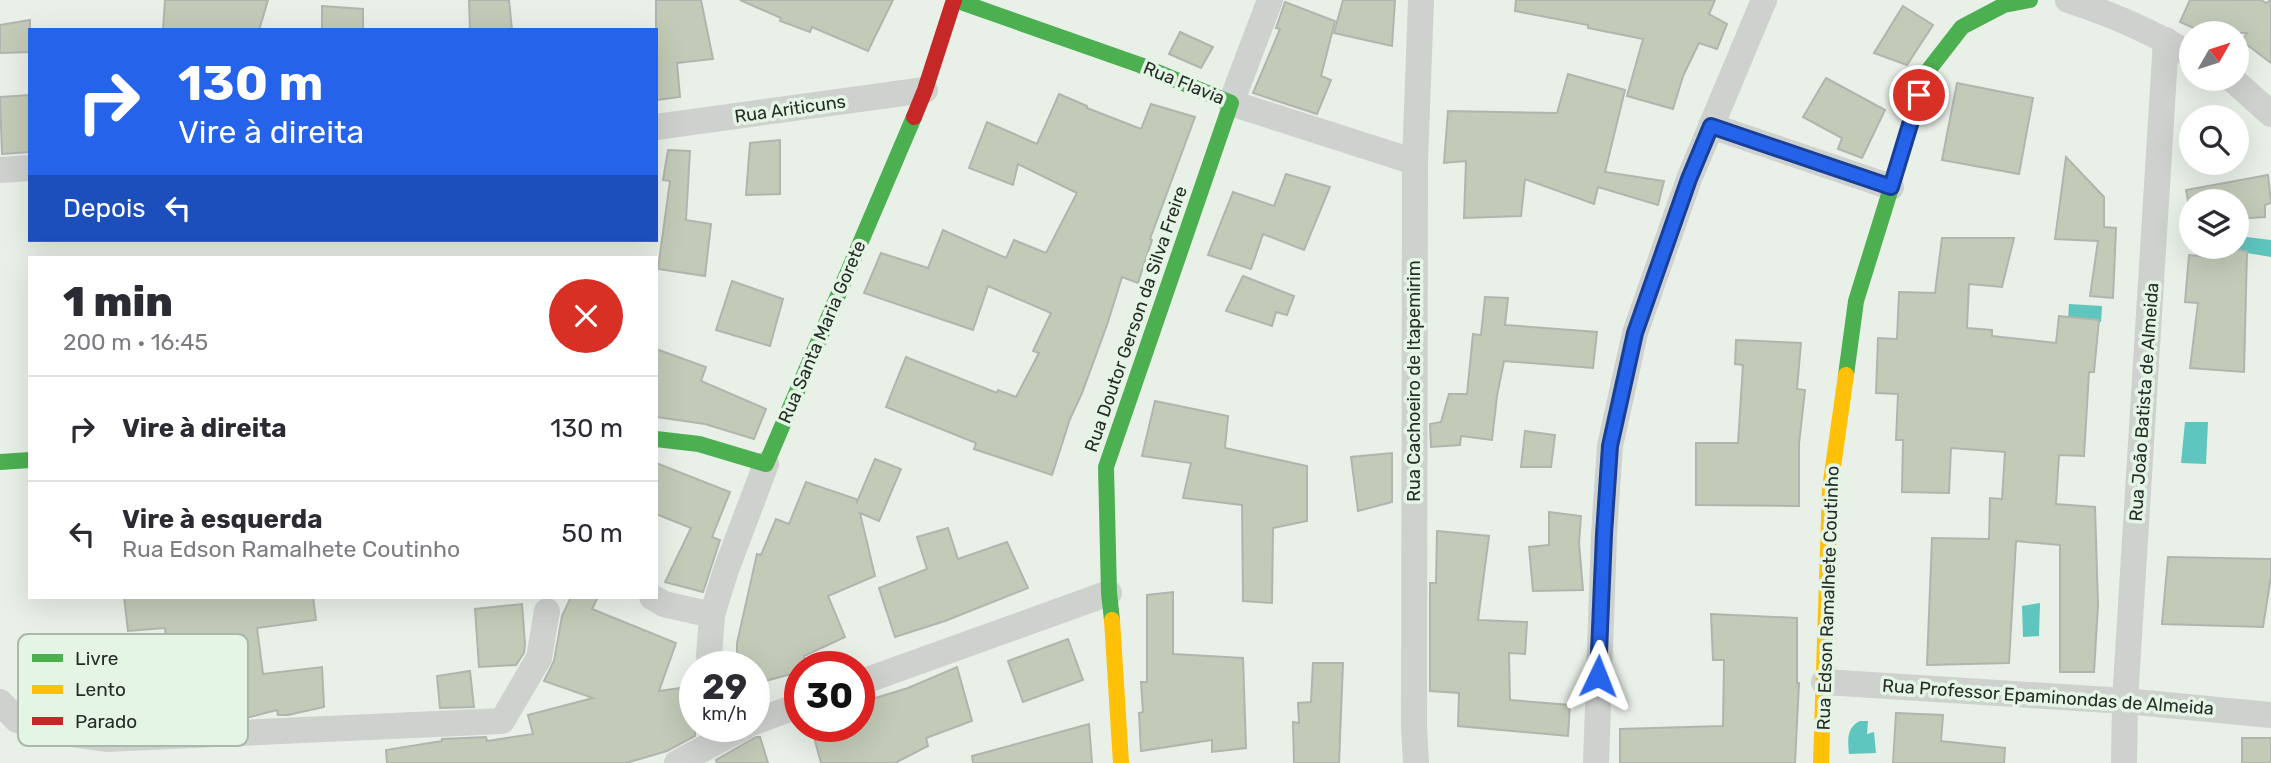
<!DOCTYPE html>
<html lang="pt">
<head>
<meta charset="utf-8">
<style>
  body { margin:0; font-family:Rubik,sans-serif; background:#f2f2f3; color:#2b2b33; height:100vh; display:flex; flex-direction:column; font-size:26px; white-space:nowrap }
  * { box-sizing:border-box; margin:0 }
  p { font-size:23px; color:#7c7c81 }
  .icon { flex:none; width:38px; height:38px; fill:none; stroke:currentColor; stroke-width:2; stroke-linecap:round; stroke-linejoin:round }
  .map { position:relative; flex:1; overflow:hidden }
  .side { position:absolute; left:28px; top:256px; width:630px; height:343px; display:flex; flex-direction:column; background:#fff; border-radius:0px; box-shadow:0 7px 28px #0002 }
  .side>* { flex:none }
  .top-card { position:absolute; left:28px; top:28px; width:630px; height:214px; border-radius:0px; box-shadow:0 7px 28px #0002; background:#2563eb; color:#fff; overflow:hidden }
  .needle { width:46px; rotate:51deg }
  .fabs { position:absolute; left:2179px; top:21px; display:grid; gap:14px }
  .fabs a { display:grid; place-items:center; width:70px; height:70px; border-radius:50%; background:#fff; box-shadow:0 7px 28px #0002; font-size:35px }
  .speed { position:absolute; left:679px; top:651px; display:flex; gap:14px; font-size:35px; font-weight:700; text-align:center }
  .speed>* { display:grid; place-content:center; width:91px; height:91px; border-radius:50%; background:#fff; box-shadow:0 7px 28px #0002; line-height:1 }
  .speed small { font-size:18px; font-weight:400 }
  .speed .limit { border:10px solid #d22; background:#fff; color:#111 }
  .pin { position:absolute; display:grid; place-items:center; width:60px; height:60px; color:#fff; margin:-30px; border:4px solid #fff; border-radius:50%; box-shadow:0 2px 7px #0007 }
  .me { position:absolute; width:77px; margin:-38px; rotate:2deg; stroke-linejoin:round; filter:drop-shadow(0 0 5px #0008) }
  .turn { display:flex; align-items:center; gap:24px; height:147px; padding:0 35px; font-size:32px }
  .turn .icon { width:91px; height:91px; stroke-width:2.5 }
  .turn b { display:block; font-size:49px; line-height:60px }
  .then { display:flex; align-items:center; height:66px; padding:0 35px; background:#0003; gap:14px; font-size:26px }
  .round { display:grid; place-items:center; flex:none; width:74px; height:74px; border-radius:37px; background:#f2f2f3 }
  .summary { display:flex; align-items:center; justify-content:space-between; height:119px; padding:0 35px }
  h1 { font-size:42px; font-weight:800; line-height:52px }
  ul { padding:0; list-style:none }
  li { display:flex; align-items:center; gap:21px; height:105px; padding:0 35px; border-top:2px solid #e1e1e2 }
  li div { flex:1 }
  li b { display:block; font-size:26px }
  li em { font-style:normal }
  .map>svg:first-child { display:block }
</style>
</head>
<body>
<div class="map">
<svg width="2271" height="763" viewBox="0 0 2271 763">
  <rect width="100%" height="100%" fill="#e8f0e8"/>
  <g fill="#5fc5bf">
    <path d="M2238 236 2271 240V257L2235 251Z"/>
    <path d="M2069 304 2102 306 2101 322 2068 320Z"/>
    <path d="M2185 422H2208L2206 464 2181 463Z"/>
    <path d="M2040 603 2039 636 2023 637 2022 606Z"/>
    <path d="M1860 721H1868L1867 734 1874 732 1876 753 1849 754C1848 740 1846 728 1860 721Z"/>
  </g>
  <g fill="#c2cbb8" stroke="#b0b5ae" stroke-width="2">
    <path d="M165 0H268L259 30H163Z"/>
    <path d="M469 0H509L512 30H470Z"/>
    <path d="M656 0H701L713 59 677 63 680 97 656 100Z"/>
    <path d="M740 0H893L868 51 812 27 810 32 780 21 781 18Z"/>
    <path d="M1343 0H1395L1392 46 1334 33Z"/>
    <path d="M1516 0H1715L1709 14 1727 24 1717 49 1699 43 1683 76 1673 109 1627 96 1643 39 1588 28V25L1515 11Z"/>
    <path d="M2190 0H2261L2266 3 2271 0V63L2242 41 2247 33H2205L2180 22Z"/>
    <path d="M1285 2 1335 21 1321 76 1331 80 1317 114 1253 93 1280 29 1276 28Z"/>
    <path d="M322 6 363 9V30H322Z"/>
    <path d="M1903 6 1933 25 1907 65 1874 53Z"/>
    <path d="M30 20V52L0 53V25Z"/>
    <path d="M1180 32 1213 47 1201 68 1169 54Z"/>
    <path d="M1568 74 1625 90 1605 172 1664 181 1658 205 1598 187 1594 204 1525 179 1521 216 1464 218 1466 161 1444 163 1448 111 1557 113Z"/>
    <path d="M1826 78 1885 110 1862 158 1838 149 1842 138 1803 117Z"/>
    <path d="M1957 83 2033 98 2019 174 1942 160Z"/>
    <path d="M1059 94 1087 106V108L1141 129 1151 104 1195 117 1150 239 1152 240 1138 283 1122 277 1107 325 1082 393 1070 419 1052 475 974 449 976 443 886 407 906 357 997 393 998 390 1016 397 1039 353 1033 351 1051 313 988 286 973 330 864 293 881 253 928 268 943 230 1006 258 1014 240 1046 253 1077 193 1018 164 1013 185 969 168 987 122 1037 144Z"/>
    <path d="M30 95V152L2 154 0 97Z"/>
    <path d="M780 140V194L746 195 750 143Z"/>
    <path d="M668 150 690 151 686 220 711 224 705 276 658 269 670 181 663 180Z"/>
    <path d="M2066 157 2104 197V227L2116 228 2113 298 2090 296 2098 241 2055 239Z"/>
    <path d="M1286 174 1330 187 1304 250 1263 234 1251 269 1208 255 1233 192 1274 206Z"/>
    <path d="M2268 175 2271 203 2265 205V217L2236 219V201H2188L2186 190Z"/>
    <path d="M1942 238H2014L2002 287 1969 284 1967 328 1992 330V336L2056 343 2059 316 2099 320 2094 372H2089L2084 456 2059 455 2056 504 2095 507 2098 605 2094 672H2060V545L2016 541 2009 663 1927 665 1932 538 1989 539 1990 498 2002 499 2005 452 1951 448 1949 493 1902 492 1903 440H1896L1898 394 1876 393 1878 338 1897 339 1899 292 1935 293Z"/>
    <path d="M2222 247 2247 251 2244 372 2190 368 2198 303 2185 302 2189 255 2222 258Z"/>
    <path d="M1243 276 1294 296 1287 315 1276 312 1272 326 1226 311Z"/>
    <path d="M732 281 783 299 770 346 716 330Z"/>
    <path d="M1485 297 1508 298 1505 325 1597 332 1593 368 1504 361 1497 396 1492 440 1461 436 1460 445 1431 447 1430 424 1441 422 1449 394H1467L1473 334 1481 335Z"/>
    <path d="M1736 340 1801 343 1797 389 1805 390 1799 444V506L1696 505V443H1738L1743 365 1735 364Z"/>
    <path d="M656 349 706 367 701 381 766 409 754 439 705 424 656 417Z"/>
    <path d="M1155 401 1228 416 1225 448 1307 466V521L1273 528 1272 603 1243 601 1242 505 1183 498 1191 463 1142 456Z"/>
    <path d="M1525 431 1555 435 1551 467H1521Z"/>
    <path d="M1392 453V502L1358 511 1351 457Z"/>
    <path d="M875 459 901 469 879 521 860 513 875 576 828 596 845 637 804 656 807 666 800 667 799 672 754 684V667H744L737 658V643L757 554 761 555 776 519 789 524 806 482 856 499 857 502Z"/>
    <path d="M656 463 730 492 712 537 720 540 703 592 665 582 691 528 656 514Z"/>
    <path d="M1549 512 1581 516 1579 543 1583 590 1533 591 1529 547 1549 545Z"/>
    <path d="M948 528 958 559 1007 542 1028 588 945 621 895 637 879 588 927 569 917 537Z"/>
    <path d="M1437 531 1489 536 1478 620 1527 622 1525 654 1509 653 1510 700 1570 705 1568 736 1458 726 1459 693 1430 691V583H1436Z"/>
    <path d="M2168 557 2271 559V576L2263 627 2162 624Z"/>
    <path d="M1173 592V654L1243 658 1246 748 1212 752V740L1141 751 1139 713 1143 712 1141 682H1147V595Z"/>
    <path d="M124 597H313L316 620 257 628 263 674 322 667 324 707 288 715H278L277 710 250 717 174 720 165 628 128 631Z"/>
    <path d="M571 597H598L592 609 676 643 659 691 695 686V736L667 751 626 763H387L386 750 442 741V739L486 737 487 741 533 734 528 715 593 698 544 681 554 661 562 616Z"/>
    <path d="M522 604 525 644 524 653 516 665 479 667 475 609Z"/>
    <path d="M1711 614 1797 618V683H1799L1795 763H1620V729L1723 726 1724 660H1713Z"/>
    <path d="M1068 639 1083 680 1023 702 1008 661Z"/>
    <path d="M1313 663H1343L1339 763H1294L1293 722 1299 723 1298 703 1311 702Z"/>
    <path d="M957 667 972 721 926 738 928 746 895 763H821L811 726H859V703L908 688Z"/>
    <path d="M470 671 474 707 440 708 437 676Z"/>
    <path d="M1896 713 1943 715 1941 741 2005 748 2004 763H1893Z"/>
    <path d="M1089 724 1092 763H973L972 756Z"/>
    <path d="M756 737H760L768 763H717L716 760Z"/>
    <rect x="2242" y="738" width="29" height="25"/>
  </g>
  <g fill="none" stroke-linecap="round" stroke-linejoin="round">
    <g stroke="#cfd1cf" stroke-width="26">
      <path d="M1270 0 1231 103 1415 162"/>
      <path d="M2068 0C2111 14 2152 32 2191 55"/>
      <path d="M2232 79 2271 114"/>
      <path d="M1711 126 1891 187"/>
      <path d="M656 127 925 90"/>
      <path d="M0 170 30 168"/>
      <path d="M652 597 664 604 712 615"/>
      <path d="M715 667 709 656 712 615 726 570 766 464"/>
      <path d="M1824 682 2125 701 2271 715"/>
      <path d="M859 683 1109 593"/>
      <path d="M0 702 17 720 49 731 106 739 502 721 539 658 547 611"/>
      <path d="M754 722 800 705"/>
      <path d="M677 763 746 726"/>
      <path d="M1416 763 1414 726 1415 162 1421 0"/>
      <path d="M1596 763 1604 534 1610 446 1635 333 1689 179 1764 0"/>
      <path d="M2124 763 2125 701 2166 40"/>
    </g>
    <g stroke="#4caf50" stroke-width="16">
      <path d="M955 0 1140 65 1231 103 1106 467 1109 593 1112 620"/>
      <path d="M1846 375 1856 301 1927 72 1962 27 2004 5 2030 0"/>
      <path d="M656 439 699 444 766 464 914 117"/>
      <path d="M0 462 30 460"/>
    </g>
    <g stroke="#ffc107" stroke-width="16">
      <path d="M1112 620 1121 763"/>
      <path d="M1821 763 1830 488 1846 375"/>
    </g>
    <path stroke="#c62828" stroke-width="16" d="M914 117 925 90 954 0"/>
  </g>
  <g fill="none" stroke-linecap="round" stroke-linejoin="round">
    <g stroke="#184099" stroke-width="18">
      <path id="route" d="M1598 676 1604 534 1610 446 1635 333 1689 179 1711 126 1891 187 1919 95"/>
    </g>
    <use href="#route" stroke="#2563eb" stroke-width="12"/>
  </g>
  <g text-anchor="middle" stroke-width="7" stroke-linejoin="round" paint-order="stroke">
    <g font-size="18" fill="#262c27" stroke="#e4f4e5">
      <text transform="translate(1184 83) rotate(22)" y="6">Rua Flavia</text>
      <text transform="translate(790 109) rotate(-8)" y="6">Rua Ariticuns</text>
      <text transform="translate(1136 319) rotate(-71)" y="6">Rua Doutor Gerson da Silva Freire</text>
      <text transform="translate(822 332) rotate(-67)" y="6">Rua Santa Maria Gorete</text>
      <text transform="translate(1414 381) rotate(-90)" y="6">Rua Cachoeiro de Itapemirim</text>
      <text transform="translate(2144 402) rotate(-86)" y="6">Rua João Batista de Almeida</text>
      <text transform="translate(1828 598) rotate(-88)" y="6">Rua Edson Ramalhete Coutinho</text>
      <text transform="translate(2048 697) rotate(4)" y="6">Rua Professor Epaminondas de Almeida</text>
    </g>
  </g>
  <rect x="18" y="634" width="230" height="112" rx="10" fill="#e4f4e5" stroke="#abb8ac" stroke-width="2"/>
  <rect x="32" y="654" width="31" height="8" fill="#4caf50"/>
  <rect x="32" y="685" width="31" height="9" fill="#ffc107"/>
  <rect x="32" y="717" width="31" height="8" fill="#c62828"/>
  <g font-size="19" fill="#262c27">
    <text x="75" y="665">Livre</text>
    <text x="75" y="696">Lento</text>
    <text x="75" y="728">Parado</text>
  </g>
</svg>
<div class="fabs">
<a><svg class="needle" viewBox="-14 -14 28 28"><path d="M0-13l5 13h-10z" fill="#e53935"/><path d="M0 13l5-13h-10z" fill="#7c7c81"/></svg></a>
<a><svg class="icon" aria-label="search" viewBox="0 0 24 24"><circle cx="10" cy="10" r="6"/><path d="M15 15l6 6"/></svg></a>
<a><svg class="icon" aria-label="layers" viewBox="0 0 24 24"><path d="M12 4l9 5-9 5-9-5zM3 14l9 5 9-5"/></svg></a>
</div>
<div class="speed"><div>29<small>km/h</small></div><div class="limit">30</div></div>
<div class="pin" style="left:1919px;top:95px;background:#d93025"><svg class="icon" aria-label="arrive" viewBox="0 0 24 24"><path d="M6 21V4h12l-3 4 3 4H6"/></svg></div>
<svg class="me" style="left:1598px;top:676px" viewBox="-20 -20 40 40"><path d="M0-17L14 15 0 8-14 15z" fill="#2563eb" stroke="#fff" stroke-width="4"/></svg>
<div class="top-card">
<div class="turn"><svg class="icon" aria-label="right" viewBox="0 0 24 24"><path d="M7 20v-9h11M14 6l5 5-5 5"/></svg><div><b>130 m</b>Vire à direita</div></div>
<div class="then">Depois<svg class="icon" aria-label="left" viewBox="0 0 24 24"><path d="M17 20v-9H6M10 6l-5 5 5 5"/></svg></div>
</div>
<section class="side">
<div class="summary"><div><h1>1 min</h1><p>200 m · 16:45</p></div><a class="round" style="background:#d93025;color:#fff"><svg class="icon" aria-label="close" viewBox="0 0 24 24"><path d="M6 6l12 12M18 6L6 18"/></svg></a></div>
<ul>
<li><svg class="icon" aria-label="right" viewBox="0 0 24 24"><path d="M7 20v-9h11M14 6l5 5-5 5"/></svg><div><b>Vire à direita</b></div><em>130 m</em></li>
<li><svg class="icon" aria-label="left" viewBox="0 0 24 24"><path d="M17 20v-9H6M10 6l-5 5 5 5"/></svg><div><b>Vire à esquerda</b><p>Rua Edson Ramalhete Coutinho</p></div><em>50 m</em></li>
</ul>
</section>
</div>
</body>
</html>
